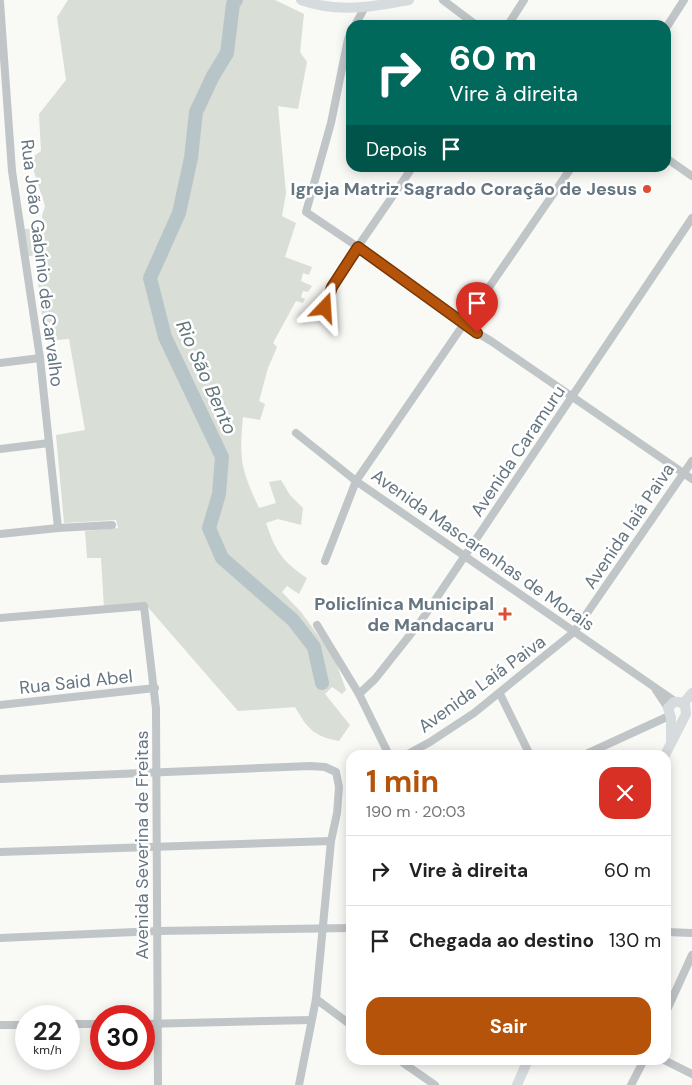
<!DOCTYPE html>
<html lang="pt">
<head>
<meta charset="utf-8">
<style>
  body { margin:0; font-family:"DM Sans",sans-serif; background:#f6f6f6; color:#222; height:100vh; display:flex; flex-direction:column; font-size:19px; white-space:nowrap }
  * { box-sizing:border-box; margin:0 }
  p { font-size:16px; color:#767676 }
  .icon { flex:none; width:28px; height:28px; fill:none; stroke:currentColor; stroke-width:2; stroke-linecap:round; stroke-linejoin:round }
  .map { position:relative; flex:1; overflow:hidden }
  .drawer { position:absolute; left:346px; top:750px; width:325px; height:315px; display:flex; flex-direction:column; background:#fff; border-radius:15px; box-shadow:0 2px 12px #0003 }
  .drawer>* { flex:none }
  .top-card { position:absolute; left:346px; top:20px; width:325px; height:152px; border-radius:15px; box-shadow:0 2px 12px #0003; background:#00695c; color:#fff; overflow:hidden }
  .speed { position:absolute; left:15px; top:1005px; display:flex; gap:10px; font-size:25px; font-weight:700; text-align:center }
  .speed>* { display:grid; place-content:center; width:65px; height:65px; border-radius:50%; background:#fff; box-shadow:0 2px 12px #0003; line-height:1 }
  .speed small { font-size:12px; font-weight:400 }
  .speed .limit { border:8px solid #d22; background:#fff; color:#111 }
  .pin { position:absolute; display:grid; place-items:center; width:42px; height:42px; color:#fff; margin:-51px -21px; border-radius:50% 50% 50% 0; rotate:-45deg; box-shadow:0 0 5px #0007 }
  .pin .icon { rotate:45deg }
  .me { position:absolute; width:55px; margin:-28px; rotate:20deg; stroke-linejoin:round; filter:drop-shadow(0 0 4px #0008) }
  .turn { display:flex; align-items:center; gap:18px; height:105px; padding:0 20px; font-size:22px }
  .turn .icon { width:65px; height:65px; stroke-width:2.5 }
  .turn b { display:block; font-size:35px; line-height:42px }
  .then { display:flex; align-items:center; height:48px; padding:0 20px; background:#0003; gap:10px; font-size:19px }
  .round { display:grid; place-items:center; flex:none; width:52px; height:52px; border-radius:15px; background:#f6f6f6 }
  .overview { display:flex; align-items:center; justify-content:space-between; height:85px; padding:0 20px }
  h1 { font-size:30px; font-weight:700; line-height:38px; color:#b45309 }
  .cta { display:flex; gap:10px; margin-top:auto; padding:10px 20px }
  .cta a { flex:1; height:58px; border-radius:15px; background:#b45309; color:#fff; font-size:20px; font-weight:700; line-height:58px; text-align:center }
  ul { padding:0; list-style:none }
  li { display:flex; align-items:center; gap:15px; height:70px; padding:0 20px; border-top:1px solid #e0e0e0 }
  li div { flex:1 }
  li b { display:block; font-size:19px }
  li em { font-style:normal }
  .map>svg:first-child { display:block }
</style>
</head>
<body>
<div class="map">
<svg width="692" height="1085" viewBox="0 0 692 1085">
  <rect width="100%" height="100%" fill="#f9f9f6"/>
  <path fill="#d9ded6" d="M68 0H275L304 14 300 52 307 62 298 109 278 106 286 193 282 216 296 223 285 257 312 267 309 275 303 273 301 281 312 286 308 292 303 291 301 297 305 299 303 303 296 301 273 343 277 347 268 368 259 401 265 404 260 420 243 417C239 460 241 469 259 508L276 503 269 482 281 480 290 495 303 508 301 525 278 519 266 523C276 552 282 561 307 578L299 594 287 586 282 592 301 612 334 657 346 690 342 694 332 687 325 694 350 725 339 741C313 736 308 729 295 707L238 711 146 605 104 608 101 558H87L85 531 118 528 116 520 64 523 56 435 85 430 69 339 45 341 35 256H27L24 229 44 228 42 216 45 206 30 159 41 151 39 114 66 80 57 17Z"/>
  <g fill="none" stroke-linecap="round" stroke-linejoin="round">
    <path stroke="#b8c5c8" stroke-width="14" d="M236 0 233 4 227 53 213 76 196 112 191 158 179 213 150 278 165 337 222 457 219 494 209 528 222 558 293 620 314 647 322 683"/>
    <g stroke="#c0c5c8" stroke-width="8">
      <path d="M443 0 476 25"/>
      <path d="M0 2 12 171 40 358 58 528"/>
      <path d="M355 25 365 7"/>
      <path d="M508 25 524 0"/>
      <path d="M666 28 684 0"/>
      <path d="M351 32 348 39 331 123 306 212 358 247 464 325 491 341 692 479"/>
      <path d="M666 158 692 176"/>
      <path d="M325 308 339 274 412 168"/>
      <path d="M0 363 40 358"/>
      <path d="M296 433 356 481 676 702"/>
      <path d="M0 449 49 443"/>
      <path d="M0 534 58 528 112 525"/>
      <path d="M325 561 356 481 571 168"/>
      <path d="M0 618 144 606 156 709 158 1085"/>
      <path d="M317 625 359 694 389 755"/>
      <path d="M656 690 668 708"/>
      <path d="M359 694 375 679 421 621 692 218"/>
      <path d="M500 694 530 755"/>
      <path d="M0 705 155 688"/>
      <path d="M406 755 430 742 474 713 574 632 692 461"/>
      <path d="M584 755 669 716"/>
      <path d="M0 779 310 766 325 767 336 772 339 787 337 813 331 841 316 999 299 1085"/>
      <path d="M0 852 331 841"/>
      <path d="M666 932 692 933"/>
      <path d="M0 938 157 931 351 928"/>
      <path d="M316 999 351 1025"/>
      <path d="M666 1012 692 955"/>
      <path d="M69 1024H101"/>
      <path d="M144 1024 311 1020"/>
      <path d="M0 1025H26"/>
      <path d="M399 1060 435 1085"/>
      <path d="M664 1060 692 1074"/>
      <path d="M631 1085 644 1060"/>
    </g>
    <g stroke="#d6dbde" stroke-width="10">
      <path d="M301 0C337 13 372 7 409 0"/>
      <path d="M683 704 692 693"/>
      <path d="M665 755 686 714 685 705 679 702H674L668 708 671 718V742"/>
      <path d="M517 1085 528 1060"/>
    </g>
  </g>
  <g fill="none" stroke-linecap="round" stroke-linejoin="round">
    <g stroke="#753606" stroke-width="12">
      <path id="route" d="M325 308 332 287 358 247 477 333"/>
    </g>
    <use href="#route" stroke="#b45309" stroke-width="9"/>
  </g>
  <g fill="#de4c31" stroke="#fff" stroke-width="2">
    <circle cx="647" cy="189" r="5"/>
    <path d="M502.5 606.5h5v5h5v5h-5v5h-5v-5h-5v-5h5z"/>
  </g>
  <g text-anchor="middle" stroke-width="5" stroke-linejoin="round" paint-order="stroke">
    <g font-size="18" font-weight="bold" fill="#657680" stroke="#fff" text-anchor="end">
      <text x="637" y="195">Igreja Matriz Sagrado Coração de Jesus</text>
      <text x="494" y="610">Policlínica Municipal<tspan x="494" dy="21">de Mandacaru</tspan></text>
    </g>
    <g font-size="18" fill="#657680" stroke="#fff">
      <text transform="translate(42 263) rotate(83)" y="6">Rua João Gabínio de Carvalho</text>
      <text transform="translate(518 451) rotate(-56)" y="6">Avenida Caramuru</text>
      <text transform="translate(629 526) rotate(-56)" y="6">Avenida Iaiá Paiva</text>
      <text transform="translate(483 550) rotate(35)" y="6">Avenida Mascarenhas de Morais</text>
      <text transform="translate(76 682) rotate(-6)" y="6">Rua Said Abel</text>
      <text transform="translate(482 684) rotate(-36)" y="6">Avenida Laiá Paiva</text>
      <text transform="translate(142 845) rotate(-90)" y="6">Avenida Severina de Freitas</text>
    </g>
    <g font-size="19" font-style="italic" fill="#5f767b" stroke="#fff">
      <text transform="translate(207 377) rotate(66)" y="7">Rio São Bento</text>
    </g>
  </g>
</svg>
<div class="speed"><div>22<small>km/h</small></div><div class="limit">30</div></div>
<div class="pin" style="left:477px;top:333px;background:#d93025"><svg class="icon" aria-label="arrive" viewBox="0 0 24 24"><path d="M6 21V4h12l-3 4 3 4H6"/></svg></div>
<svg class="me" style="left:325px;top:308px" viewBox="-20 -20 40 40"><path d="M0-17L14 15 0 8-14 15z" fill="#b45309" stroke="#fff" stroke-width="4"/></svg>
<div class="top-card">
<div class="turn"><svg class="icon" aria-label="right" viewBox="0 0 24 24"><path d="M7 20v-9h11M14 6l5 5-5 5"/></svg><div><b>60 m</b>Vire à direita</div></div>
<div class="then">Depois<svg class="icon" aria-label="arrive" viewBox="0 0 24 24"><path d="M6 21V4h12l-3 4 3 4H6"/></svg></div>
</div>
<section class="drawer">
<div class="overview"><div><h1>1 min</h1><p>190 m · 20:03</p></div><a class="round" style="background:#d93025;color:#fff"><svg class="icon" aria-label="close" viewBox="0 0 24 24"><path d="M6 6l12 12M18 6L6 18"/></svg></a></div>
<ul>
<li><svg class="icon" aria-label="right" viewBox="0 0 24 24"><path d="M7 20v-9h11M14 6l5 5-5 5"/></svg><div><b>Vire à direita</b></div><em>60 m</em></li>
<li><svg class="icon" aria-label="arrive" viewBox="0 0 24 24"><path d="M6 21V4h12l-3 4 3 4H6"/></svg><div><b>Chegada ao destino</b></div><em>130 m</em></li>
</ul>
<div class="cta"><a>Sair</a></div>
</section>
</div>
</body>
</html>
